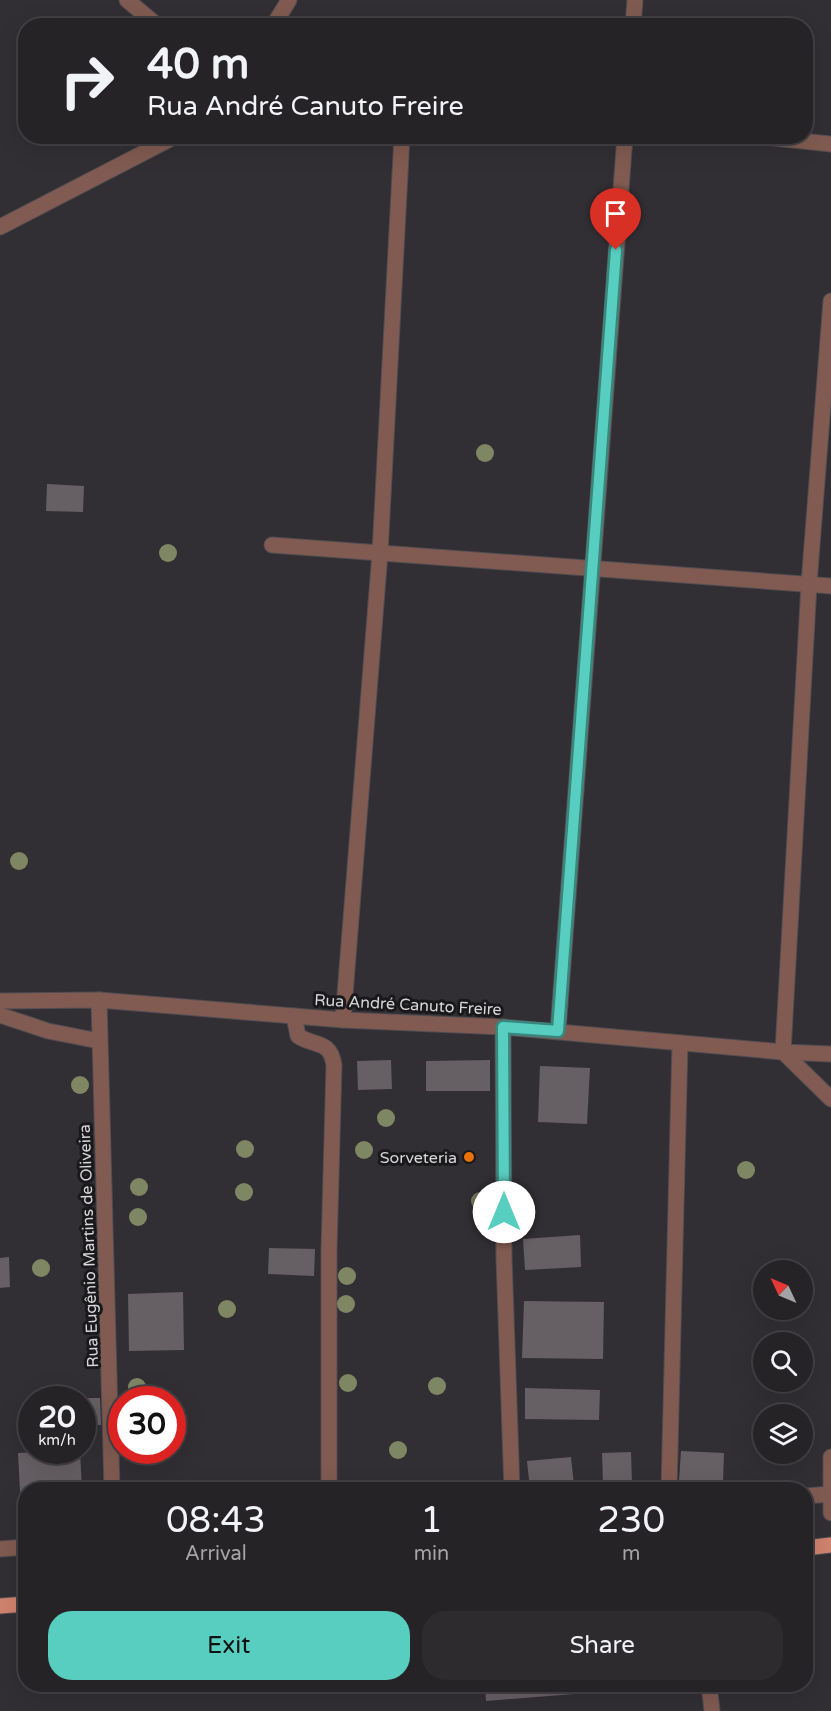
<!DOCTYPE html>
<html lang="en">
<head>
<meta charset="utf-8">
<style>
  body { margin:0; font-family:"Varela Round",sans-serif; background:#2e2b2f; color:#f1f3f6; height:100vh; display:flex; flex-direction:column; font-size:22px; white-space:nowrap }
  * { box-sizing:border-box; margin:0 }
  p { font-size:20px; color:#a4a4a7 }
  .icon { flex:none; width:33px; height:33px; fill:none; stroke:currentColor; stroke-width:2; stroke-linecap:round; stroke-linejoin:round }
  .map { position:relative; flex:1; overflow:hidden }
  .details { position:absolute; left:18px; top:1482px; width:795px; height:210px; display:flex; flex-direction:column; background:#262327; border-radius:24px; box-shadow:0 6px 24px #0002,0 0 0 2px #424044 }
  .details>* { flex:none }
  .banner { position:absolute; left:18px; top:18px; width:795px; height:126px; border-radius:24px; box-shadow:0 6px 24px #0002,0 0 0 2px #424044; background:#262327; color:#f1f3f6; overflow:hidden }
  .needle { width:39px; rotate:314deg }
  .controls { position:absolute; left:753px; top:1260px; display:grid; gap:12px }
  .controls a { display:grid; place-items:center; width:60px; height:60px; border-radius:50%; background:#262327; box-shadow:0 6px 24px #0002,0 0 0 2px #424044; font-size:30px }
  .speed { position:absolute; left:18px; top:1386px; display:flex; gap:12px; font-size:30px; font-weight:700; text-align:center }
  .speed>* { display:grid; place-content:center; width:78px; height:78px; border-radius:50%; background:#262327; box-shadow:0 6px 24px #0002,0 0 0 2px #424044; line-height:1 }
  .speed small { font-size:15px; font-weight:400 }
  .speed .limit { border:9px solid #d22; background:#fff; color:#111 }
  .pin { position:absolute; display:grid; place-items:center; width:51px; height:51px; color:#fff; margin:-62px -26px; border-radius:50% 50% 50% 0; rotate:-45deg; box-shadow:0 0 6px #0007 }
  .pin .icon { rotate:45deg }
  .me { position:absolute; width:66px; margin:-33px; rotate:0deg; stroke-linejoin:round; filter:drop-shadow(0 0 4px #0008) }
  .turn { display:flex; align-items:center; gap:21px; height:126px; padding:0 30px; font-size:27px }
  .turn .icon { width:78px; height:78px; stroke-width:2.5 }
  .turn b { display:block; font-size:42px; line-height:51px }
  .eta { display:flex; justify-content:space-evenly; align-items:center; height:102px; text-align:center }
  .eta b { font-size:36px; font-weight:600; line-height:42px }
  .primary-button { display:flex; gap:12px; margin-top:auto; padding:12px 30px }
  .primary-button a { flex:1; height:69px; border-radius:24px; background:#58cec0; color:#111; font-size:24px; font-weight:600; line-height:69px; text-align:center }
  .primary-button a+a { background:#2e2b2f; color:#f1f3f6 }
  .map>svg:first-child { display:block }
</style>
</head>
<body>
<div class="map">
<svg width="831" height="1711" viewBox="0 0 831 1711">
  <rect width="100%" height="100%" fill="#322f34"/>
  <g fill="#665f64">
    <path d="M47 484 84 486 83 512 46 511Z"/>
    <path d="M391 1060 392 1089 358 1090 357 1061Z"/>
    <path d="M490 1060V1091H426V1061Z"/>
    <path d="M540 1066 590 1068 587 1124 538 1122Z"/>
    <path d="M580 1235 581 1267 525 1270 523 1239Z"/>
    <path d="M269 1248 315 1249 314 1276 268 1274Z"/>
    <path d="M9 1257 10 1287 0 1288V1258Z"/>
    <path d="M183 1292 184 1350 129 1351 128 1294Z"/>
    <path d="M524 1301 604 1302 603 1359 522 1358Z"/>
    <path d="M525 1388 600 1390 599 1420 525 1419Z"/>
    <path d="M100 1398 101 1425H82V1398Z"/>
    <path d="M80 1450 82 1490H26V1510H21L18 1453Z"/>
    <path d="M681 1451 724 1453 723 1483 679 1481Z"/>
    <path d="M631 1452 632 1482 603 1484 602 1453Z"/>
    <path d="M571 1457 574 1485 530 1489 527 1461Z"/>
    <path d="M485 1684H662V1687L486 1701Z"/>
  </g>
  <g fill="none" stroke-linecap="round" stroke-linejoin="round">
    <g stroke="#504d52" stroke-width="17">
      <g id="minor">
        <path d="M127 0 158 26"/>
        <path d="M273 26 289 0"/>
        <path d="M633 26 635 0"/>
        <path d="M755 136 831 144"/>
        <path d="M0 227 176 136"/>
        <path d="M831 301 809 584 783 1052 831 1054"/>
        <path d="M272 545 831 586"/>
        <path d="M99 1000 112 1490"/>
        <path d="M0 1001 99 1000 343 1020 503 1027 783 1052 831 1099"/>
        <path d="M0 1015 48 1031 99 1041"/>
        <path d="M294 1016 298 1036C316 1047 330 1040 334 1065L329 1250V1490"/>
        <path d="M343 1020 380 553 402 136"/>
        <path d="M503 1027 504 1258 512 1490"/>
        <path d="M558 1031 625 136"/>
        <path d="M831 1457V1513"/>
        <path d="M669 1490 680 1043"/>
        <path d="M806 1496 831 1494"/>
        <path d="M0 1549 26 1547"/>
        <path d="M709 1684 712 1711"/>
      </g>
    </g>
    <g stroke="#504d52" stroke-width="17">
      <g id="primary">
        <path d="M806 1548 831 1545"/>
        <path d="M0 1606 26 1604"/>
      </g>
    </g>
    <use href="#minor" stroke="#815b51" stroke-width="15"/>
    <use href="#primary" stroke="#d1836f" stroke-width="15"/>
  </g>
  <g fill="#7e8664">
    <circle cx="485" cy="453" r="9"/>
    <circle cx="168" cy="553" r="9"/>
    <circle cx="19" cy="861" r="9"/>
    <circle cx="80" cy="1085" r="9"/>
    <circle cx="386" cy="1118" r="9"/>
    <circle cx="245" cy="1149" r="9"/>
    <circle cx="364" cy="1150" r="9"/>
    <circle cx="746" cy="1170" r="9"/>
    <circle cx="139" cy="1187" r="9"/>
    <circle cx="244" cy="1192" r="9"/>
    <circle cx="480" cy="1201" r="9"/>
    <circle cx="138" cy="1217" r="9"/>
    <circle cx="41" cy="1268" r="9"/>
    <circle cx="347" cy="1276" r="9"/>
    <circle cx="346" cy="1304" r="9"/>
    <circle cx="227" cy="1309" r="9"/>
    <circle cx="348" cy="1383" r="9"/>
    <circle cx="437" cy="1386" r="9"/>
    <circle cx="137" cy="1387" r="9"/>
    <circle cx="398" cy="1450" r="9"/>
  </g>
  <g fill="none" stroke-linecap="round" stroke-linejoin="round">
    <g stroke="#39867d" stroke-width="15">
      <path id="route" d="M504 1212 503 1027 558 1031 616 250"/>
    </g>
    <use href="#route" stroke="#58cec0" stroke-width="10"/>
  </g>
  <circle fill="#e8710a" stroke="#19181a" stroke-width="2" cx="469" cy="1157" r="6"/>
  <g text-anchor="middle" stroke-width="6" stroke-linejoin="round" paint-order="stroke">
    <g font-size="16" fill="#d7d6d9" stroke="#19181a">
      <text transform="translate(408 1004) rotate(3)" y="6">Rua André Canuto Freire</text>
      <text transform="translate(88 1246) rotate(-92)" y="6">Rua Eugênio Martins de Oliveira</text>
    </g>
    <g font-size="16" fill="#d7d6d9" stroke="#19181a" text-anchor="end">
      <text x="457" y="1163">Sorveteria</text>
    </g>
  </g>
</svg>
<div class="controls">
<a><svg class="needle" viewBox="-14 -14 28 28"><path d="M0-13l5 13h-10z" fill="#e53935"/><path d="M0 13l5-13h-10z" fill="#a4a4a7"/></svg></a>
<a><svg class="icon" aria-label="search" viewBox="0 0 24 24"><circle cx="10" cy="10" r="6"/><path d="M15 15l6 6"/></svg></a>
<a><svg class="icon" aria-label="layers" viewBox="0 0 24 24"><path d="M12 4l9 5-9 5-9-5zM3 14l9 5 9-5"/></svg></a>
</div>
<div class="speed"><div>20<small>km/h</small></div><div class="limit">30</div></div>
<div class="pin" style="left:616px;top:250px;background:#d93025"><svg class="icon" aria-label="arrive" viewBox="0 0 24 24"><path d="M6 21V4h12l-3 4 3 4H6"/></svg></div>
<svg class="me" style="left:504px;top:1212px" viewBox="-20 -20 40 40"><circle r="19" fill="#fff"/><path d="M0-13L10 11 0 6-10 11z" fill="#58cec0"/></svg>
<div class="banner">
<div class="turn"><svg class="icon" aria-label="right" viewBox="0 0 24 24"><path d="M7 20v-9h11M14 6l5 5-5 5"/></svg><div><b>40 m</b>Rua André Canuto Freire</div></div>
</div>
<section class="details">
<div class="eta">
<div><b>08:43</b><p>Arrival</p></div>
<div><b>1</b><p>min</p></div>
<div><b>230</b><p>m</p></div>
</div>
<div class="primary-button"><a>Exit</a><a>Share</a></div>
</section>
</div>
</body>
</html>
